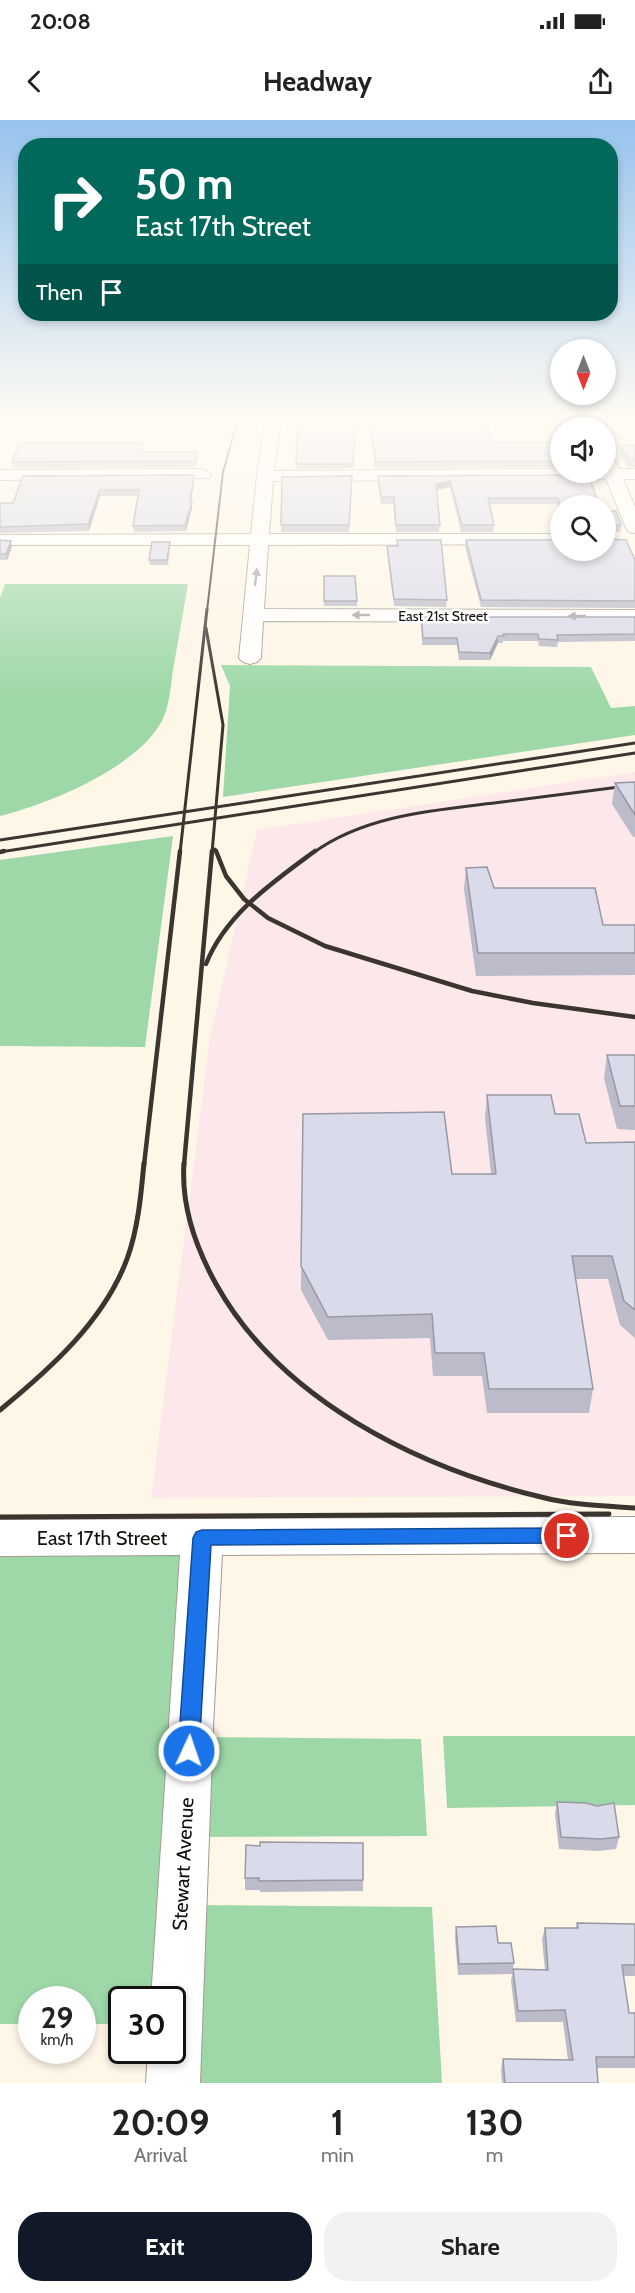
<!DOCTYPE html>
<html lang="en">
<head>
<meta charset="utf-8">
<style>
  body { margin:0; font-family:Cabin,sans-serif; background:#f2f2f2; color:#222; height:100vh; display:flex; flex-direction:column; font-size:22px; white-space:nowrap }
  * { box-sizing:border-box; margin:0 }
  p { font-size:20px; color:#767676 }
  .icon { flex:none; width:33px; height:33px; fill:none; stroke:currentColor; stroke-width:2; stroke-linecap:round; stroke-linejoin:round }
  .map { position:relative; height:1963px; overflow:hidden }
  .sheet { display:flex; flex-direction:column; background:#fff; flex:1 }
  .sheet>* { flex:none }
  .banner { position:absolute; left:18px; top:18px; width:600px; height:183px; border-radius:24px; box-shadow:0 3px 9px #0003; background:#00695c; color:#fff; overflow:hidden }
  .needle { width:39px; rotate:180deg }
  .tools { position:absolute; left:550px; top:219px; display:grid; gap:12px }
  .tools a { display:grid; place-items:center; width:66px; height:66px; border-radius:50%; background:#fff; box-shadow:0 3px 9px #0003; font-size:30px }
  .speed { position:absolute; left:18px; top:1866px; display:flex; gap:12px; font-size:30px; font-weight:700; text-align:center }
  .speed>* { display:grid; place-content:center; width:78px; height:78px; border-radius:50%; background:#fff; box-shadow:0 3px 9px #0003; line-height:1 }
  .speed small { font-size:15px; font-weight:400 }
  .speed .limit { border:3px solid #111; border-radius:9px; background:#fff; color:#111 }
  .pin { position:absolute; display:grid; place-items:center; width:51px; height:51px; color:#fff; margin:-26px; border:3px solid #fff; border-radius:50%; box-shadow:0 2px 6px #0007 }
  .me { position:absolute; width:66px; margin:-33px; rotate:3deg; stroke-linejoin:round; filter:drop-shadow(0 0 4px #0008) }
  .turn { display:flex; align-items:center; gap:21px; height:126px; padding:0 18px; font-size:27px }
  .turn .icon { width:78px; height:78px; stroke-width:2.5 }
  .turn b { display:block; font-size:42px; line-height:51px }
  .then { display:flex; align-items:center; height:57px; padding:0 18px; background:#0003; gap:12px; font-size:22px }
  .eta { display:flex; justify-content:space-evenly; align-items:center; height:102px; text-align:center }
  .eta b { font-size:36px; font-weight:700; line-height:42px }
  .button { display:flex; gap:12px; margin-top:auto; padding:12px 18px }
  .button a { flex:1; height:69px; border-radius:24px; background:#111827; color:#fff; font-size:24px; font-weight:700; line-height:69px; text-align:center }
  .button a+a { background:#f2f2f2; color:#222 }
  .status { display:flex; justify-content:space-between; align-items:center; height:42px; padding:0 30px; background:#fff; direction:ltr }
  .status svg { height:16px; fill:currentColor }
  header { display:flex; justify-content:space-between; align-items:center; height:78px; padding:0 18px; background:#fff; font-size:27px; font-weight:700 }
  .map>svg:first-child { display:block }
</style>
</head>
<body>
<div class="status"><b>20:08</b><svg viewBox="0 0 49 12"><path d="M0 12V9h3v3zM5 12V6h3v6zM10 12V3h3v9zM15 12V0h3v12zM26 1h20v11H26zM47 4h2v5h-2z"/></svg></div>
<header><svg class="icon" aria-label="back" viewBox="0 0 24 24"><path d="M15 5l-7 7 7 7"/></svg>Headway<svg class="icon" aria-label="share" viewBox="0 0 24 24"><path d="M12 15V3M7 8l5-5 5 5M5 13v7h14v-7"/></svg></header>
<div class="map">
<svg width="635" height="1963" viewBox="0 0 635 1963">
  <rect width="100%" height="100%" fill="#fef6e7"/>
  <path fill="#fce7ea" d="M635 652V1376L151 1378 210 918 257 710Z"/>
  <g fill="#9ed8a9">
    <path d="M5 464H188C183 493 178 522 173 550 171 564 170 578 166 591 149 644 49 684 0 696V478Z"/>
    <path d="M221 545 591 547 611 588 635 586V615L223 677 230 566Z"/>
    <path d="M173 716 145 927 0 926V740Z"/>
    <path d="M0 1429H184L159 1879 122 1880 121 1904H83L82 1880H32L31 1904H0Z"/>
    <path d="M443 1616H635V1685L447 1688Z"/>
    <path d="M202 1617 421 1619 427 1716 198 1717Z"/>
    <path d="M195 1785 432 1787 442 1963H186Z"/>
  </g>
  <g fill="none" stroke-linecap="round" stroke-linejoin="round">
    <g stroke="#a39b8e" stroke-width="2">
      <g id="minor">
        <path d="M265 302H281L274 351 561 349V352H606V334L612 336 619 349H635V359H623L635 387V413L629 412 626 408 606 359 273 361 269 414H561V424L268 425 264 489 635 490V502L263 501 261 538 257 542 250 544 243 542 239 538 250 425H0V415L251 414 257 356Z"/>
        <path d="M582 302H598L600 308H584Z"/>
        <path d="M203 349 211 354 209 358 0 360V350Z"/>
        <path d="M635 1397V1433L222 1435 213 1607 200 1963H146L148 1930H172V1880H151L180 1435 0 1436V1400Z"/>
      </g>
    </g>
    <use href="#minor" fill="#fff" fill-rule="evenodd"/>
    <path stroke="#3a362f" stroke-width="2" d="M207 491 223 352 237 302"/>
    <g stroke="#3a362f" stroke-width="3">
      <path d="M206 508 223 605 212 733"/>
      <path d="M0 720 635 623"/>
      <path d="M215 729 217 733"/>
      <path d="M0 732 635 633"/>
      <path d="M180 733 207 489"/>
      <path d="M313 733C366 694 438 690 502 682 546 676 591 671 635 665"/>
    </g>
    <g stroke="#3a362f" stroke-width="4.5">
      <path d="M216 731 226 756 244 779 268 798 325 826 472 871 533 883 635 897"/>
      <path d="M0 732 4 731"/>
      <path d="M206 844C226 794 273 762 315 731"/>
      <path d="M144 1045 180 731"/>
      <path d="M184 1045 212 731"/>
    </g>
    <g stroke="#3a362f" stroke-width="5">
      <path d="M184 1043C181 1085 196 1128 216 1164 280 1279 416 1347 541 1377 571 1385 604 1386 635 1388"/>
      <path d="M0 1290C50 1249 104 1201 127 1139 138 1109 141 1075 144 1043"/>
      <path d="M0 1397 609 1394"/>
    </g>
  </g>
  <g fill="#bbbbc9">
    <path d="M356 302 353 348 296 349 298 303Z"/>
    <path d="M369 302H487L492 322 560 323 554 305V302H577L561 308V347L375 348Z"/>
    <path d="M142 323V332L197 338 196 347 13 348 12 342Z"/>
    <path d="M635 325V347H627L620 333 621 326Z"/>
    <path d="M589 355 561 386V397L557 384H489L494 405 493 412H461L450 367 436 370 440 405 439 412H396L393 384H381L378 363V356Z"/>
    <path d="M23 356 194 360 191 382 192 388 186 411 134 412 133 406 138 376H100L89 411 0 413V383H13Z"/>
    <path d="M352 356 349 412H281L282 357Z"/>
    <path d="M606 391 621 405 620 412H606Z"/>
    <path d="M0 420 12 427 7 440H0Z"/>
    <path d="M397 420 447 480 446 487 394 486 387 432V426H397Z"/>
    <path d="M466 420 635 440V488L481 487 465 427Z"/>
    <path d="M170 427 168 445H150L149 440Z"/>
    <path d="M324 456 357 481V486H324Z"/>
    <path d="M421 497 449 500H485V497H635V521L558 522 557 527 539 526 538 521H503V523H498L490 540H459L457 525H422Z"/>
    <path d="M635 662V717H633L612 684 615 663Z"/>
    <path d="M466 748 494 768 603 805H635V855L476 856 464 769Z"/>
    <path d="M607 935H635V1010L617 1009 604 958Z"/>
    <path d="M487 975 555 994 586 1023 635 1022V1218L620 1205 608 1159H575L593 1269 589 1293H487L482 1256H433L430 1218 328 1220 301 1170V1146L452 1054H491L485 998Z"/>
    <path d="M557 1682 619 1717 616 1729 598 1731 559 1729 555 1694Z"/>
    <path d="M260 1726 363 1760V1771L260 1772V1770H245V1758Z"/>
    <path d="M577 1803 635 1804V1856H623L629 1893H635V1948H597L598 1963H502L501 1949 503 1939 568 1940 563 1902H516L511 1861 513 1849 545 1850 542 1819 545 1808H576Z"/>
    <path d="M456 1807 498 1823 514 1843 512 1854 458 1855 455 1818Z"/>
  </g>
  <g fill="#9899a4">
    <path d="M194 355V360L190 388V382Z"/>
    <path d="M450 361V367L435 370 436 364Z"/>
    <path d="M100 370V376L89 411 88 404Z"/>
    <path d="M192 382V388L186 411 185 405Z"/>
    <path d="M11 421 12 427 7 440 6 434Z"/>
    <path d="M498 516V523L490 540V533Z"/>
  </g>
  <g fill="#d9daea" stroke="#9899a4" stroke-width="1.5">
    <path d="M333 302H356L353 344H296L298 303H333Z"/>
    <path d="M370 302H487L492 322 561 323V341L376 342Z"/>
    <path d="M555 302H577L579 308H561V318Z"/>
    <path d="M19 323H142L141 332H197L196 341 12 342Z"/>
    <path d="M635 325V340L628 339 621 326Z"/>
    <path d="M194 355 190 382H192L185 405 133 406 139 370H100L88 404 0 407V383H13L23 356Z"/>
    <path d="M589 355 599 386H561V389L558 378H488L494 405H462L450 361 436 364 440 405H396L394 377H381L378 356Z"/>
    <path d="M352 356 349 405H281L282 357Z"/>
    <path d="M606 391H616L621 405 606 406Z"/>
    <path d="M606 419 626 420 635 440V481L481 480 466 420H561V430H606Z"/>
    <path d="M0 420 11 421 6 434H0Z"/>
    <path d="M397 420H441L447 480 394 479 387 426H398Z"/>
    <path d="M152 422H170L167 440H149Z"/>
    <path d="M324 456H355L357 481H324Z"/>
    <path d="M421 497H448L449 500H486L485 497H635V514L557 515 558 520 539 519 538 514H503L504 516H498L490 533 459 532 457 518H423Z"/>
    <path d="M635 662V695L615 663Z"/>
    <path d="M487 747 494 768H595L603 805H635V833H478L466 748Z"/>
    <path d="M607 935H635V986H620Z"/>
    <path d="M487 975H551L555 994H579L586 1023 635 1022V1190L624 1181 612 1136H572L593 1269H489L484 1233H435L432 1194 328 1197 301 1146 303 994 444 992 452 1054H496Z"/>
    <path d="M557 1682 586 1683 597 1686 614 1683 619 1717 601 1719 561 1717Z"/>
    <path d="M260 1722 363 1723V1760L259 1761V1758H245L246 1725 260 1726Z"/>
    <path d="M577 1803 635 1804V1845H622L629 1893H635V1937H596L598 1963H505L503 1939 573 1940 565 1890 518 1891 513 1849 548 1850 545 1808H578Z"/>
    <path d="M496 1806 498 1823H511L514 1843 459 1844 456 1807Z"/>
  </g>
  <defs><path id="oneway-solid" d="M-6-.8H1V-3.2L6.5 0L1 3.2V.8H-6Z" transform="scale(1.5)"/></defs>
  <g fill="#a1a09e">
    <use href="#oneway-solid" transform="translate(256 457) rotate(-83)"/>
    <use href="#oneway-solid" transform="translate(361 495) rotate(-180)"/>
    <use href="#oneway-solid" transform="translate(577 496) rotate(-180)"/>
  </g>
  <linearGradient id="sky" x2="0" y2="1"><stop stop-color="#97c3ee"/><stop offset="0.52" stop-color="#fffbf4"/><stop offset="1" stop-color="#fffbf4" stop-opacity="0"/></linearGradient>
  <rect width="635" height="577" fill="url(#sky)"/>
  <path fill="#1a73e8" stroke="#114b97" stroke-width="1.5" d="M567 1408 573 1410 576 1416 573 1421 567 1423 211 1425 199 1631 196 1638 189 1641 181 1638 178 1631 193 1418 196 1412 202 1410Z"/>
  <g text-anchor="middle" stroke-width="5" stroke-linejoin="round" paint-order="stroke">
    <g font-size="14" fill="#14110c" stroke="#fff">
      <text x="443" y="501">East 21st Street</text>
    </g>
    <g font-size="20" fill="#14110c" stroke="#fff">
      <text x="102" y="1425">East 17th Street</text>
      <text transform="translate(183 1744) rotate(-87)" y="7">Stewart Avenue</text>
    </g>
  </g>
</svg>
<div class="tools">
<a><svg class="needle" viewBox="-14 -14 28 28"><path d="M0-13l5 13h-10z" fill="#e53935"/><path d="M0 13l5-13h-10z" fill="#767676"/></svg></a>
<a><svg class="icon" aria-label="sound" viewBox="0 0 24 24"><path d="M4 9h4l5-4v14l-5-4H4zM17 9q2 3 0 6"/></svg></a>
<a><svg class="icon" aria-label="search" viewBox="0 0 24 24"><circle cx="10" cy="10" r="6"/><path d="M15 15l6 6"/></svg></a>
</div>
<div class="speed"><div>29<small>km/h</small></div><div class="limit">30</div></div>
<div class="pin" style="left:567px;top:1416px;background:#d93025"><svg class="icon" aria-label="arrive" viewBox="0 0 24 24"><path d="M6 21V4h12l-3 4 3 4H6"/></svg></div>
<svg class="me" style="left:189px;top:1631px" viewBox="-20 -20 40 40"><circle r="17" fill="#1a73e8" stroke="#fff" stroke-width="3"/><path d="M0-11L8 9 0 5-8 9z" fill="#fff"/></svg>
<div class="banner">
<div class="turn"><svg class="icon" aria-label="right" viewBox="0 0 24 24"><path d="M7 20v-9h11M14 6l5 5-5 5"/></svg><div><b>50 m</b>East 17th Street</div></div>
<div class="then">Then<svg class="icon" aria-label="arrive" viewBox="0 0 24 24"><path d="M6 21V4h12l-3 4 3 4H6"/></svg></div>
</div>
</div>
<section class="sheet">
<div class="eta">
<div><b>20:09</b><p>Arrival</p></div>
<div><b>1</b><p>min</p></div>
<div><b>130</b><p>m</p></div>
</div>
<div class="button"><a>Exit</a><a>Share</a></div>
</section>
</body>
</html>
